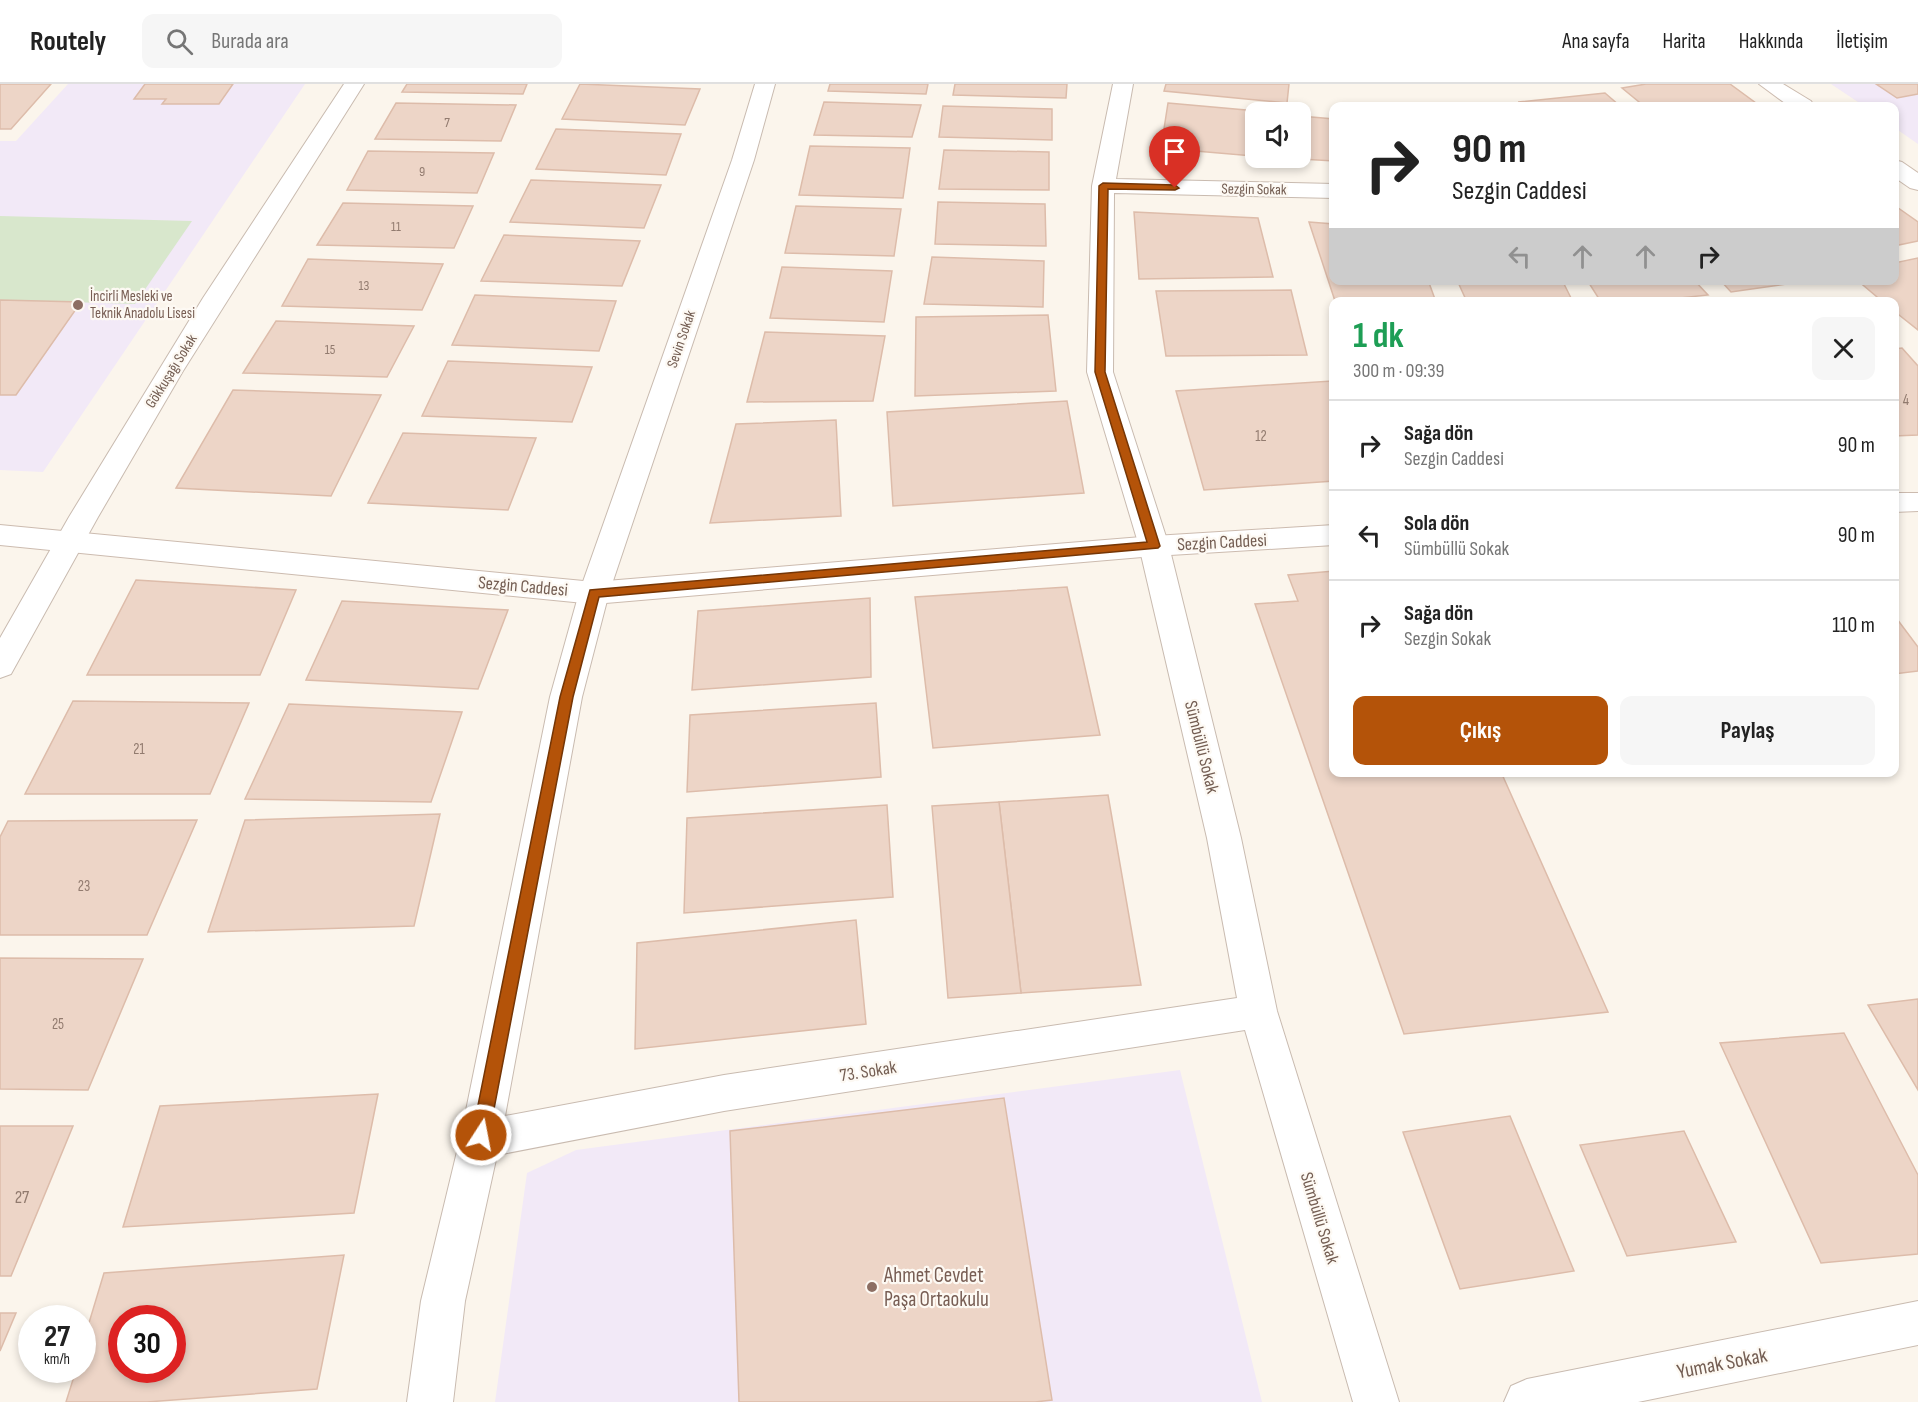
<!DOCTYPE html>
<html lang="tr">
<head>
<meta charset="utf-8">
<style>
  body { margin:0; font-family:"Sofia Sans Condensed",sans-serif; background:#f6f6f6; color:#222; height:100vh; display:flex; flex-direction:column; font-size:22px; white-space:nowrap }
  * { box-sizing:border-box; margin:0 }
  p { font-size:20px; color:#767676 }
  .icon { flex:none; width:33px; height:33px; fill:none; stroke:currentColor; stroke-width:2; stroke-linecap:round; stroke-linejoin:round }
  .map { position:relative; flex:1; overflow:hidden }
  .sheet { position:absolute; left:1329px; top:213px; width:570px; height:480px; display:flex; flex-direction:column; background:#fff; border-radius:12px; box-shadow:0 3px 9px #0003 }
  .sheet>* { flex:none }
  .top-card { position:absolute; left:1329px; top:18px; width:570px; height:183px; border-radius:12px; box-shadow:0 3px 9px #0003; background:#fff; color:#222; overflow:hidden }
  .tools { position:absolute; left:1245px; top:18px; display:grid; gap:12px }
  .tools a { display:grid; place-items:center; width:66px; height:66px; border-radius:12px; background:#fff; box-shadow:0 3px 9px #0003; font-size:30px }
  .speed { position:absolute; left:18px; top:1221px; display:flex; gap:12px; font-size:30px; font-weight:700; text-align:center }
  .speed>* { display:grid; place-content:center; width:78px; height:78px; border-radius:50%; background:#fff; box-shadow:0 3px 9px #0003; line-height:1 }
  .speed small { font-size:15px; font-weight:400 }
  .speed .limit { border:9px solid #d22; background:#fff; color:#111 }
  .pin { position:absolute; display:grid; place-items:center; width:51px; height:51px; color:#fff; margin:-62px -26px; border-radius:50% 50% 50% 0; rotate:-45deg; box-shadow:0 0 6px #0007 }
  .pin .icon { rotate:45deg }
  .me { position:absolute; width:66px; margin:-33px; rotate:11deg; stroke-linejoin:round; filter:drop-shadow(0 0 4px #0008) }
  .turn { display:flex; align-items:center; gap:21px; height:126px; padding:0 24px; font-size:27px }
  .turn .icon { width:78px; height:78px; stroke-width:2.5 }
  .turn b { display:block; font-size:42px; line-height:51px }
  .lanes { display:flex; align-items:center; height:57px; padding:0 24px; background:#0003; justify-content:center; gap:30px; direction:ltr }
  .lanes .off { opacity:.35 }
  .round { display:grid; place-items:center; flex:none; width:63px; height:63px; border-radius:12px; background:#f6f6f6 }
  .head { display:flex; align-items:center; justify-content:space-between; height:102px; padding:0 24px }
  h1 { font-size:36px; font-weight:700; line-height:45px; color:#1e9e55 }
  .action { display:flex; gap:12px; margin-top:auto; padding:12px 24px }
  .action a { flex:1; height:69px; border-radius:12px; background:#b45309; color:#fff; font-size:24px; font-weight:700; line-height:69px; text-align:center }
  .action a+a { background:#f6f6f6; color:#222 }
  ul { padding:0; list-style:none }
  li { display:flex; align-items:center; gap:18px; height:90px; padding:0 24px; border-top:2px solid #e0e0e0 }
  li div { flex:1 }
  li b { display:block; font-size:22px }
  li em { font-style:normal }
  header { display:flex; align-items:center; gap:36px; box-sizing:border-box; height:84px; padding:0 30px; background:#fff; border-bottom:2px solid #e0e0e0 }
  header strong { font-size:28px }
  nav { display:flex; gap:33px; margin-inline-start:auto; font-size:21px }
  .search { width:420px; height:54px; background:#f6f6f6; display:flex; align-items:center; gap:15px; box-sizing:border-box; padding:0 21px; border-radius:12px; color:#767676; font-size:22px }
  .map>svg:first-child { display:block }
</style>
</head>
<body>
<header>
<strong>Routely</strong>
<div class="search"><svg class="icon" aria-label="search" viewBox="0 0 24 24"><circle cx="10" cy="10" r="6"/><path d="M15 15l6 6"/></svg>Burada ara</div>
<nav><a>Ana sayfa</a><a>Harita</a><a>Hakkında</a><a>İletişim</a></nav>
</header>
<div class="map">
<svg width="1918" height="1318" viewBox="0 0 1918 1318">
  <rect width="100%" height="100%" fill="#fbf5ec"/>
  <g fill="#f2e9f7">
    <path d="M68 0H305L43 388 0 386V57H16Z"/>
    <path d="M1831 0H1918V60L1895 44 1894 22H1864Z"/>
    <path d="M1180 986 1262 1318H495L527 1089 576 1066Z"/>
  </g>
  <path fill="#d8e7cc" d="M0 132 192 137 135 220 0 216Z"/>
  <g fill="#edd5c7" stroke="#ddbcaa" stroke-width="1.5" fill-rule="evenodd">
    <path d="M0 0H51L11 45H0Z"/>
    <path d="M145 0H233L219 20H162L166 15H134Z"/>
    <path d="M407 0H527L523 10 402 8Z"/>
    <path d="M580 0 700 5 685 41 562 35Z"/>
    <path d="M830 0H928L926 10 828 7Z"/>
    <path d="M955 0H1067L1066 14 953 11Z"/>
    <path d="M1166 0H1289L1287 19 1164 7Z"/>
    <path d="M1646 0H1730L1760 22H1644L1622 4Z"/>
    <path d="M1876 0H1918V10L1897 14Z"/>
    <path d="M1605 9 1620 22H1521L1519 18Z"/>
    <path d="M824 18 921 21 912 53 814 51Z"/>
    <path d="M396 19 516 21 501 57 375 55Z"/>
    <path d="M1168 19 1257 27 1253 72 1161 64Z"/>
    <path d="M943 22 1052 25V56L939 53Z"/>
    <path d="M1300 32 1334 35V77L1283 74H1300Z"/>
    <path d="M556 45 681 50 666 91 536 85Z"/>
    <path d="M810 62 910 64 903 114 799 111Z"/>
    <path d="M944 66 1049 68V106L939 105Z"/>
    <path d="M368 67 494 69 477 109 347 106Z"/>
    <path d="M531 96 661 101 644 144 510 138Z"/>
    <path d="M938 118 1045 120 1046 162 935 160Z"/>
    <path d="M343 119 473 122 454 164 317 161Z"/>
    <path d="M1894 121 1918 138V157L1894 162Z"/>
    <path d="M796 122 901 125 894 172 785 169Z"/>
    <path d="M1134 128 1258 134 1273 193 1139 195Z"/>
    <path d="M1309 138 1334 140V196H1428L1436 218 1335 217Z"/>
    <path d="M504 151 640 157 622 202 481 197Z"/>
    <path d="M932 173 1044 177 1043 223 924 220Z"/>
    <path d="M1918 174V246L1894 227V218H1883L1857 196H1894V179Z"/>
    <path d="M308 175 443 180 422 226 282 222Z"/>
    <path d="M782 183 892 187 884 238 770 234Z"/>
    <path d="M1457 196H1562L1573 218H1467Z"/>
    <path d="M1587 196H1694L1708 211 1643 218H1601Z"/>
    <path d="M1720 196H1814L1731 208Z"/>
    <path d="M1291 206 1307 271 1166 272 1156 207Z"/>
    <path d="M475 211 616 217 599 267 452 261Z"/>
    <path d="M0 216 81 218 16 311H0Z"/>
    <path d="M1048 231 1056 307 915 312 916 233Z"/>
    <path d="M276 237 414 242 387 293 243 289Z"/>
    <path d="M765 248 885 252 873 317 747 318Z"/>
    <path d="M1902 264 1918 282V351L1894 352V265Z"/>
    <path d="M448 277 592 283 572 338 422 332Z"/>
    <path d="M1332 297 1334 302V397L1204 406 1176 307Z"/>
    <path d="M233 306 381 311 331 412 176 404Z"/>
    <path d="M1067 317 1084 409 893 422 887 328Z"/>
    <path d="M836 336 841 432 710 439 736 340Z"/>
    <path d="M403 349 536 354 508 426 368 419Z"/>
    <path d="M1334 487V688H1501L1608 928 1404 950 1255 520 1298 517 1288 491Z"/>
    <path d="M136 496 296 506 260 591H87Z"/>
    <path d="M1067 503 1100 651 933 664 915 513Z"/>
    <path d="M870 514 871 593 692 606 698 527Z"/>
    <path d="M342 517 508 526 478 605 306 596Z"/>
    <path d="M1894 531 1918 563V587L1894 590Z"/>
    <path d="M73 617 249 619 210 710H25Z"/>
    <path d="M876 619 881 693 687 708 690 631Z"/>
    <path d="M289 620 462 628 431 718 245 715Z"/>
    <path d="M1108 711 1141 901 1021 909 999 718Z"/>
    <path d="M999 718 1021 909 948 914 932 722Z"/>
    <path d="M887 721 893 813 684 829 687 734Z"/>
    <path d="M440 730 414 842 208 848 245 736Z"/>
    <path d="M197 736 147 851H0V753L8 737Z"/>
    <path d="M856 836 866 940 635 965 637 859Z"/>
    <path d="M0 874 143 875 88 1006 0 1005Z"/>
    <path d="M1918 915V1006L1868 921Z"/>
    <path d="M1844 949 1918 1091V1170L1821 1179 1720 959Z"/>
    <path d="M378 1010 354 1129 123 1143 160 1022Z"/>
    <path d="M1004 1014 1052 1316 1035 1318H739L730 1047Z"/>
    <path d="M1510 1032 1574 1187 1460 1205 1403 1048Z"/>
    <path d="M0 1042H73L11 1192H0Z"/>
    <path d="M1684 1047 1736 1158 1627 1172 1580 1061Z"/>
    <path d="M344 1171 317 1305 147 1318H66L76 1286H82V1262L104 1189ZM122 1234H172V1286H122Z"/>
    <path d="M0 1229H16L0 1267Z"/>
  </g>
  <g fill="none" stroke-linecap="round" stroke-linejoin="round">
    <g stroke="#c9bbb0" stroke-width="2">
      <g id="street">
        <path d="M344 0H364L183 287 98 433 11 590 0 594V554L69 433 203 214Z"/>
        <path d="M755 0H775L754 76 609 509 582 613 505 1032 724 991 1237 914 1207 754 1139 462 1087 288 1092 102 1113 0H1133L1116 95 1334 100V114L1114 109 1113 288 1169 462 1241 754 1277 927 1399 1318H1353L1245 946 724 1027 497 1071 465 1217 453 1318H407L421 1217 461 1051 550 613 579 509 732 76Z"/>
        <path d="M1918 1217V1261L1638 1318H1504L1511 1302 1527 1295Z"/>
      </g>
    </g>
    <g stroke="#ccbbaf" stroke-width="2">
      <g id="secondary">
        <path d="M1759 0H1783L1811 17 1814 22H1789Z"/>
        <path d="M1894 76 1902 78 1918 89V106L1910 104 1894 93Z"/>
        <path d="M1894 409H1918V427L1894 428Z"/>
        <path d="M0 441 594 498 1154 452 1334 441V461L1154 472 594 520 0 461Z"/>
      </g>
    </g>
    <use href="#street" fill="#fff" fill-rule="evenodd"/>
    <use href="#secondary" fill="#fff" fill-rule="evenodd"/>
  </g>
  <path fill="#b45309" stroke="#753606" stroke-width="1.5" d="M1103 99 1175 101 1179 104 1175 106 1108 105 1105 288 1160 462 1158 464 599 513 573 613 489 1051 486 1056 481 1058 475 1056 472 1051 560 613 590 506 1147 458 1095 288 1099 102Z"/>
  <g fill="#8d6e63" stroke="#fdf9f3" stroke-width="2">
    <circle cx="78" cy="221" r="6"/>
    <circle cx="872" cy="1203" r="6"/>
  </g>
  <g text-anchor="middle" stroke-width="4.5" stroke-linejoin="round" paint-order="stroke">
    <g font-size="14" fill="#927b6f">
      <text x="447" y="43">7</text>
      <text x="422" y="92">9</text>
      <text x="396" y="147">11</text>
      <text x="364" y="206">13</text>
      <text x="330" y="270">15</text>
    </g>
    <g font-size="15" fill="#735d52" stroke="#fdf9f3">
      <text transform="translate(1254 105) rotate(1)" y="5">Sezgin Sokak</text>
      <text transform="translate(681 255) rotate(-71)" y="5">Sevin Sokak</text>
      <text transform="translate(171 287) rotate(-58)" y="5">Gökkuşağı Sokak</text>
    </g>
    <g font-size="15" fill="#785e54" stroke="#fdf9f3" text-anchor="start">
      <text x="90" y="217">İncirli Mesleki ve<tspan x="90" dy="17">Teknik Anadolu Lisesi</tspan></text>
    </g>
    <g font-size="15" fill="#927b6f">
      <text x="1906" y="321">4</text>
      <text x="1261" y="357">12</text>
      <text x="139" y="670">21</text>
      <text x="84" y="807">23</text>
      <text x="58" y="945">25</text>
    </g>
    <g font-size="18" fill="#735d52" stroke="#fdf9f3">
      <text transform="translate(1222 458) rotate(-3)" y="6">Sezgin Caddesi</text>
      <text transform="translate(523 502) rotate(5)" y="6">Sezgin Caddesi</text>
      <text transform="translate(1202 663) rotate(76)" y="6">Sümbüllü Sokak</text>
      <text transform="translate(868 987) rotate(-9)" y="6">73. Sokak</text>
      <text transform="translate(1320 1134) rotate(73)" y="6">Sümbüllü Sokak</text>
    </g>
    <g font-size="18" fill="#927b6f">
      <text x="22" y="1119">27</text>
    </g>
    <g font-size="21" fill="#785e54" stroke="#fdf9f3" text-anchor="start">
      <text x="884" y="1198">Ahmet Cevdet<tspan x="884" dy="24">Paşa Ortaokulu</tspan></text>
    </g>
    <g font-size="21" fill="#735d52" stroke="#fdf9f3">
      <text transform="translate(1722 1279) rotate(-11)" y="7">Yumak Sokak</text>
    </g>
  </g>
</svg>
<div class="tools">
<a><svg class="icon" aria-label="sound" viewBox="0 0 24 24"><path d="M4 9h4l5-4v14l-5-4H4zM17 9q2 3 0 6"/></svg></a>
</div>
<div class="speed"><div>27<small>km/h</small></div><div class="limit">30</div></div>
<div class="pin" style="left:1175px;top:104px;background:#d93025"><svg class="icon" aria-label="arrive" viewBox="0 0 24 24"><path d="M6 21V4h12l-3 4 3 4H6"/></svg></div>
<svg class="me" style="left:481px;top:1051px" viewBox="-20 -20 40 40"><circle r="17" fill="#b45309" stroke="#fff" stroke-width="3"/><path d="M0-11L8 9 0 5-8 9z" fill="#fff"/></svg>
<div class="top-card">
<div class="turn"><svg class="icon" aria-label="right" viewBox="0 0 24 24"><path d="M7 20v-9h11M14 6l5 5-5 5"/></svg><div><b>90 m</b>Sezgin Caddesi</div></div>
<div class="lanes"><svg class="icon off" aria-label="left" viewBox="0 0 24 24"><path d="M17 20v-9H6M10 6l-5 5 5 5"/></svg><svg class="icon off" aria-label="ahead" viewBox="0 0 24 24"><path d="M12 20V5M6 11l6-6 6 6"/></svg><svg class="icon off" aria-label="ahead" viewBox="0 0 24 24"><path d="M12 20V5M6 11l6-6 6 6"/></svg><svg class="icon" aria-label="right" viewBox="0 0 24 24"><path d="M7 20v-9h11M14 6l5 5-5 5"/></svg></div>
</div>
<section class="sheet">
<div class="head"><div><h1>1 dk</h1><p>300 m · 09:39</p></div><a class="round"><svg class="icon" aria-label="close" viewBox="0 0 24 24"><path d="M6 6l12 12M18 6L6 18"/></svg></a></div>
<ul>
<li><svg class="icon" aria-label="right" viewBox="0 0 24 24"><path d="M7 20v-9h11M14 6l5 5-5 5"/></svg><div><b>Sağa dön</b><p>Sezgin Caddesi</p></div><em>90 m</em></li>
<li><svg class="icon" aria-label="left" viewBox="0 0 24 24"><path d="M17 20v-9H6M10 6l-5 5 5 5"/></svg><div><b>Sola dön</b><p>Sümbüllü Sokak</p></div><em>90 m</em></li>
<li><svg class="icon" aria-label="right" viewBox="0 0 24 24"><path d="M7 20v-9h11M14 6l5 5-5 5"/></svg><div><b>Sağa dön</b><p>Sezgin Sokak</p></div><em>110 m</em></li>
</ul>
<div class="action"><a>Çıkış</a><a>Paylaş</a></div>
</section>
</div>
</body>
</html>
